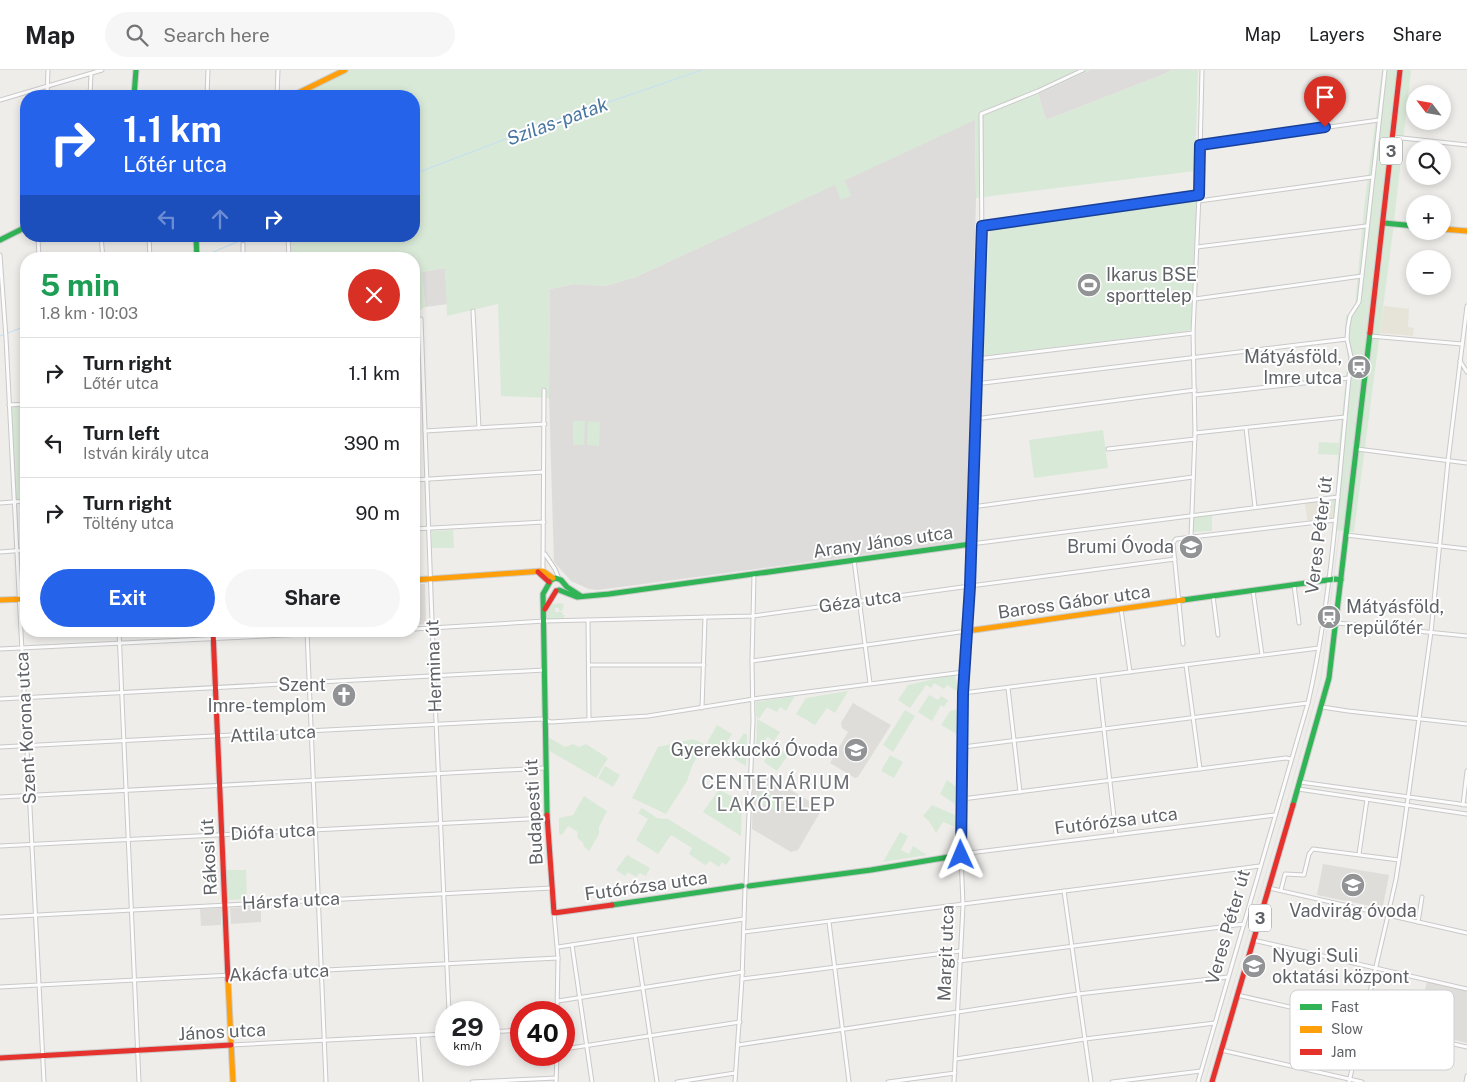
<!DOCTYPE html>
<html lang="en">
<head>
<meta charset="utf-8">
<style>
  body { margin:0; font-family:"Public Sans",sans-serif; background:#f6f6f6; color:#202124; height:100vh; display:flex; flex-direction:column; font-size:19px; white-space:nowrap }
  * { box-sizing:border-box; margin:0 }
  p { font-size:16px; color:#757577 }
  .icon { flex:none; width:28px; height:28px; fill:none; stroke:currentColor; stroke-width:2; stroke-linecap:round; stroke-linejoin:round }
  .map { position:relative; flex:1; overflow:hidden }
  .drawer { position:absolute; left:20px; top:182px; width:400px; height:385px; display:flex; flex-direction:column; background:#fff; border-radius:20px; box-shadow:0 2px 8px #0003 }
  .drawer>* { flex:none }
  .guide { position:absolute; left:20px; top:20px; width:400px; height:152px; border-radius:20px; box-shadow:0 2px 8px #0003; background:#2563eb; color:#fff; overflow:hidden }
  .needle { width:32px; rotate:301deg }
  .tools { position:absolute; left:1406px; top:15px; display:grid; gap:10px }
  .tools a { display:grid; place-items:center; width:45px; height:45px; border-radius:50%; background:#fff; box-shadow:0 2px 8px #0003; font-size:25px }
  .speed { position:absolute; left:435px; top:931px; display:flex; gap:10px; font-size:25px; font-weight:700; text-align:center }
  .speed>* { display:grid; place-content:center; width:65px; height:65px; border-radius:50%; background:#fff; box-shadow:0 2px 8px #0003; line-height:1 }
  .speed small { font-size:12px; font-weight:400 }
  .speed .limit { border:8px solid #d22; background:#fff; color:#111 }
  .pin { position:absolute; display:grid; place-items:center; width:42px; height:42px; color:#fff; margin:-51px -21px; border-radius:50% 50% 50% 0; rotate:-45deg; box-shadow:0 0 5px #0007 }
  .pin .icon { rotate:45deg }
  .me { position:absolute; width:55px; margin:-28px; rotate:359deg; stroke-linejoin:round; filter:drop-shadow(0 0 4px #0008) }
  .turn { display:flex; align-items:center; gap:18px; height:105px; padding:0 20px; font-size:22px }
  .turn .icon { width:65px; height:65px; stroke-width:2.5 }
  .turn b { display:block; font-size:35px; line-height:42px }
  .lanes { display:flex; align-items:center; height:48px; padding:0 20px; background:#0003; justify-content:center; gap:25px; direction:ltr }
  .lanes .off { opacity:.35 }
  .round { display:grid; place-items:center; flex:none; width:52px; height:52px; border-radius:26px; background:#f6f6f6 }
  .summary { display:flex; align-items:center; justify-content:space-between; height:85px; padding:0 20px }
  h1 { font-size:30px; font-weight:700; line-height:38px; color:#1e9e55 }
  .button { display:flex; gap:10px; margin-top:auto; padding:10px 20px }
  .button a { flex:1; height:58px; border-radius:30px; background:#2563eb; color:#fff; font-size:20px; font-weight:700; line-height:58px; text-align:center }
  .button a+a { background:#f6f6f6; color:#202124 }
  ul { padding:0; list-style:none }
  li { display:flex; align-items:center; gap:15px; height:70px; padding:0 20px; border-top:1px solid #e0e0e0 }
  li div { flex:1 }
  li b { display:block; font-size:19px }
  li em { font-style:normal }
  header { display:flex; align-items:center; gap:30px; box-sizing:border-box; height:70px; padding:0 25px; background:#fff; border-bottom:1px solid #e0e0e0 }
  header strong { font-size:24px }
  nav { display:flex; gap:28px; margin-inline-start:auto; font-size:18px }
  .search { width:350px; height:45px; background:#f6f6f6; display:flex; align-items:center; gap:12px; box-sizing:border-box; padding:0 18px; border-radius:28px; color:#757577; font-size:19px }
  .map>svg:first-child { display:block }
</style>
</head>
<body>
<header>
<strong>Map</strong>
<div class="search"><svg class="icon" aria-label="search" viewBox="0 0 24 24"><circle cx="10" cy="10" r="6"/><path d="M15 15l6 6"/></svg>Search here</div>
<nav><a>Map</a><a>Layers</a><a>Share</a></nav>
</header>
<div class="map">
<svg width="1467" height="1012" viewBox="0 0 1467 1012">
  <rect width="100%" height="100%" fill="#eeedea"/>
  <g fill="#e6e3d8">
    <path d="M1384 236 1409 239 1408 257 1414 258 1413 266 1380 263Z"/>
    <path d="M1332 430 1333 448 1307 450 1305 433Z"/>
  </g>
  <g fill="#dedcda">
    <path d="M1090 0H1172L1162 5 1046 50 1038 24Z"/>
    <path d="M975 49 976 128 967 471 598 520 589 519 571 511 554 492 549 328 550 219 574 214 605 216 636 207Z"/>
    <path d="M445 198 448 234 425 237 422 202Z"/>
  </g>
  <g fill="#dfddda">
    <path d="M414 514H425L426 554 414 555Z"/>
    <path d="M853 633 891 655 858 707 855 708 830 693 848 662 842 658 841 653Z"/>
    <path d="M763 703 822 739 798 780 791 782 752 759 753 707 762 708Z"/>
    <path d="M1323 794 1389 805 1383 836 1380 838 1317 825Z"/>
    <path d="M261 836V852L231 854 230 838Z"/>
    <path d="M221 838V855L201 856 200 839Z"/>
    <path d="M1427 911 1467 920V973L1415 960Z"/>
  </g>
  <g fill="#d9e9d7">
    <path d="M349 0H1090L1038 24 1046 50 1162 5 1172 0H1198L1195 101 976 128 975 50 636 207 605 216 574 214 550 219 549 328 501 326 498 234 447 246 445 198 422 202 425 237 414 244V189H291L290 166H414V26H297Z"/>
    <path d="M1382 0H1411L1393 161 1354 462 1333 460 1332 425 1336 424 1338 385 1318 384 1319 372 1339 373 1348 289 1345 267 1346 245H1349L1355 236 1364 138Z"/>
    <path d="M845 111 851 126 841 130 835 115Z"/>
    <path d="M1197 128 1191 259 1188 261 981 286 990 158Z"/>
    <path d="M26 334V431L14 432 9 335Z"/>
    <path d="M573 351H585L584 375H573Z"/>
    <path d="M588 351 600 352 599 376 587 375Z"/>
    <path d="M1103 360 1108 398 1034 408 1029 370Z"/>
    <path d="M1212 445V461L1193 462 1194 447Z"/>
    <path d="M453 460 454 478H432V461Z"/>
    <path d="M560 533 564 534 562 541H559V538H555V542H562L563 545H565L563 548 547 549 546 539 549 535Z"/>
    <path d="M955 604 958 622 947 615 944 619 934 613 931 618 926 615 910 638 898 630 908 615Z"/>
    <path d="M848 621 835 643 827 638 815 655 796 644 806 628Z"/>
    <path d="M929 625 938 630 941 626 948 630 944 637 941 635 932 651 918 642Z"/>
    <path d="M795 626 786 641 780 637 777 642 767 637 759 649 756 646V632Z"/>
    <path d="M959 639V665L941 655 950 641Z"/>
    <path d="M905 640 915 646 893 682 883 675Z"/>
    <path d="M757 649 780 662 774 671 767 667 756 687Z"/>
    <path d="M717 655 732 664 727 672 735 677 744 663 747 665 746 696 707 673Z"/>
    <path d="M548 667 565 677 573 674 579 677 586 674 608 688 596 708 548 680Z"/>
    <path d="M693 669 704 674 692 696 687 711 666 744 632 728 658 677Z"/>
    <path d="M773 676 788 685 777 701 764 692Z"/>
    <path d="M890 685 903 692 894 708 881 701Z"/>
    <path d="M605 696 620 705 613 717 598 708Z"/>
    <path d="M947 710 956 717 955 734 940 724Z"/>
    <path d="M763 719 783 732 777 742 756 730Z"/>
    <path d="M720 720 742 732 741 766 703 742 717 722Z"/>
    <path d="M584 726 607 741 599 757V764L589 781 584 777 583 773 577 767 578 762 568 756 562 765 559 764V748L573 745Z"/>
    <path d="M932 735 955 745 956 757 943 752 936 763 929 751 923 746Z"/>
    <path d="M642 738 657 748 668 749 731 788 726 795 722 792 719 797 710 791 705 795 689 784 692 778 671 765 658 784 636 770 648 749 638 743Z"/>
    <path d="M900 762 908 766 901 780 909 784 913 776 927 785 883 792Z"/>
    <path d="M627 785 650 798 646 806 640 803 636 807 628 802 625 806 616 800Z"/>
    <path d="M226 800H246L247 829 227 830Z"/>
  </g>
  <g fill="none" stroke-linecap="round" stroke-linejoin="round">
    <g stroke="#c2e0f4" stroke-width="1">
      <path d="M414 104 545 54 702 0"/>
      <path d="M199 188 251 166"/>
      <path d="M0 266 26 256"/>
    </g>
    <g stroke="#c9c9c9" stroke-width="5">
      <g id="street">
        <path d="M1083 0 1038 21 981 44 982 181 975 314 971 474 1338 427"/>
        <path d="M47 26 48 0"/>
        <path d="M90 26 91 4"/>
        <path d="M207 26 208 0"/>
        <path d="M277 26 278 0"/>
        <path d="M0 30 102 0"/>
        <path d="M1393 67 1467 75"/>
        <path d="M1200 75 1379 50"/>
        <path d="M1199 131 1372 107"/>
        <path d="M982 156 1199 125"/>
        <path d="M38 166 39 189"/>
        <path d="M101 166 103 189"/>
        <path d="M149 166 150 189"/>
        <path d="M242 166V167"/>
        <path d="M288 166 289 189"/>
        <path d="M243 174V189"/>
        <path d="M1197 177 1366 156"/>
        <path d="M0 185 6 268 44 1012"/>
        <path d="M1195 229 1362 206"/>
        <path d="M473 241 479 358"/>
        <path d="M414 251 421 249 434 606 449 942"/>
        <path d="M1370 266 1462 274"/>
        <path d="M977 289 1193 263"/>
        <path d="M1460 291 1467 302"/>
        <path d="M975 314 1347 269"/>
        <path d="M1195 325 1349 308"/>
        <path d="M9 335 26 334"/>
        <path d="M975 349 1195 320"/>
        <path d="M1246 358 1255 437"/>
        <path d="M425 361 545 354"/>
        <path d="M1195 363 1345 347"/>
        <path d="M1108 379 1195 369"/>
        <path d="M1357 379 1467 393"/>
        <path d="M414 410 543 402"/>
        <path d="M0 433 26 431"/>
        <path d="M972 437 1193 407"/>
        <path d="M414 459 544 452"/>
        <path d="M1346 465 1467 479"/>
        <path d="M1191 467 1195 363 1193 263 1199 125 1202 0"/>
        <path d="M0 482 26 480"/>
        <path d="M545 484 555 499 559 509"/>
        <path d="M854 490 870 613"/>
        <path d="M543 501 544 320"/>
        <path d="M1294 515 1299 553"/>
        <path d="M1253 521 1262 585"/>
        <path d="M1213 526 1218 565"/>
        <path d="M1121 539 1130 602"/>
        <path d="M588 550 589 650"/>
        <path d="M1337 553 1467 566"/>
        <path d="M414 559 545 551 753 546 970 516 1175 489"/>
        <path d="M119 561 139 1012"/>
        <path d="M307 561 326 1012"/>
        <path d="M1183 574 1173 473 1176 469 1335 450"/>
        <path d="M0 579 366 561"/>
        <path d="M752 591 967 561"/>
        <path d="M589 595H704"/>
        <path d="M1186 595 1200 699"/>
        <path d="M1098 607 1116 765"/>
        <path d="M1008 618 1020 722"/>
        <path d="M963 623 1319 578"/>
        <path d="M0 629 545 600"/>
        <path d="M1322 637 1348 641 1467 654"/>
        <path d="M702 638 705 547"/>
        <path d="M0 677 541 649 551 652 648 646 760 628 964 602"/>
        <path d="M963 677 1308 633"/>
        <path d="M1300 712 1467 735"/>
        <path d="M1298 719 1467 744"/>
        <path d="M0 727 545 698"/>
        <path d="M962 729 1286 688 1291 689"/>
        <path d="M1463 735 1467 701"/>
        <path d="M0 776 547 748"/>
        <path d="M961 784 1275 745"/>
        <path d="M1359 784 1367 729"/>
        <path d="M746 813 753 651 752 591 754 504"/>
        <path d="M1269 818 1467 863"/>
        <path d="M1281 820 1285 804 1304 805 1309 784 1313 779 1399 790"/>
        <path d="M1064 821 1091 1012"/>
        <path d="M554 843 558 888 557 942"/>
        <path d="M0 847 552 818"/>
        <path d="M829 852 849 1012"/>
        <path d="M1418 852 1422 827"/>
        <path d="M744 862 1260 796"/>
        <path d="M635 866 657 1012"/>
        <path d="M1253 870 1467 919"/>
        <path d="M572 875 592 1012"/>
        <path d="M558 877 744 849"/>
        <path d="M959 891 1244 854"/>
        <path d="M742 909 960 881"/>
        <path d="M0 917 558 888"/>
        <path d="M1237 925 1467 977"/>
        <path d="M558 931 743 902"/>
        <path d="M489 962 521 960"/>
        <path d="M418 966 421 1012"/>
        <path d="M231 975 446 964"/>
        <path d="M738 975 1078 924 1228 907"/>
        <path d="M564 979 740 952"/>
        <path d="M1221 980 1362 1012"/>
        <path d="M956 989 1085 969 1215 953"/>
        <path d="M472 1012 556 1008"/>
        <path d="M556 1012 557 985"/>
        <path d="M677 1012 735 1003"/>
        <path d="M735 1012 742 909 745 819"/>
        <path d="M888 1012 955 1003"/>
        <path d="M954 1012 963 835 961 785"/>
        <path d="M1112 1012 1201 1001"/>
        <path d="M1198 1012 1308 633C1332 527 1338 416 1349 308L1351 287 1347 269 1348 256 1350 246 1359 232 1385 0"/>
        <path d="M1349 1012 1388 845 1396 809 1404 757 1431 562 1448 391 1467 236"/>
        <path d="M1466 1012 1467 1006"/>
      </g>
    </g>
    <g stroke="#cbcbcb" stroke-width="7">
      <g id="fast">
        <path d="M134 26 136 0"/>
        <path d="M1384 153 1415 156"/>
        <path d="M196 166 197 189"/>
        <path d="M0 170 26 157"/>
        <path d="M559 520 577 527 609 524 971 474 966 561"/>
        <path d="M1183 530 1335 509 1341 510"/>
        <path d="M1293 735 1329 608 1370 263"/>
        <path d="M547 745 543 524 551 510 556 508 561 510 567 517 581 526"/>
        <path d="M749 816 871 800 961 785V780"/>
        <path d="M612 835 742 816"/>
      </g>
    </g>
    <g stroke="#cbcbcb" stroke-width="7">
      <g id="slow">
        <path d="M292 26 345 0"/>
        <path d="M1442 159 1467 161"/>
        <path d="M414 510 543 501 553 508"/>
        <path d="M0 530 26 529"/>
        <path d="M967 561 1183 530"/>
        <path d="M961 780 963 623 966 561"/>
        <path d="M228 910 233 1012"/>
      </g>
    </g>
    <g stroke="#cbcbcb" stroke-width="7">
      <g id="jam">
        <path d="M1370 263 1400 0"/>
        <path d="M538 502 549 512"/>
        <path d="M545 539 556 521"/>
        <path d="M213 561 228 910"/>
        <path d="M547 745 554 843 612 835"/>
        <path d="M0 988 231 975"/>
        <path d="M1212 1012 1293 735"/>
      </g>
    </g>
    <use href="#street" stroke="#fcfcfc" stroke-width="3"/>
    <use href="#fast" stroke="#30b455" stroke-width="5"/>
    <use href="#slow" stroke="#ff9f0a" stroke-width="5"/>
    <use href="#jam" stroke="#e5322d" stroke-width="5"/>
    <path stroke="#e3e4e3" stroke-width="1" d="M1205 1012 1290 722 1321 608 1355 337 1392 0"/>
  </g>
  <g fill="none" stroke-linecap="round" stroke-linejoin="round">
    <g stroke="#184099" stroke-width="12">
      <path id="route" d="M961 785 963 623 970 516 982 156 1199 125 1200 75 1325 57"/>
    </g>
    <use href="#route" stroke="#2563eb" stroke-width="9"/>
  </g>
  <defs>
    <g id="stadium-disc" transform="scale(1.25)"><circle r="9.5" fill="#919394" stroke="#fff"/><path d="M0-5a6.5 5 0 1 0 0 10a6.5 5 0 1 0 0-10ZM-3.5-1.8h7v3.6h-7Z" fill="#fff"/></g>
    <g id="station-disc" transform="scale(1.25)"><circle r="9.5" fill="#919394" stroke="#fff"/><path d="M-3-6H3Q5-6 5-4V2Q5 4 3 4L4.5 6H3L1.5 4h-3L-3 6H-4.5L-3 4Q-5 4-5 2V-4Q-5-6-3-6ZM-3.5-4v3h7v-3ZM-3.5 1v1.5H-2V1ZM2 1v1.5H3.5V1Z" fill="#fff"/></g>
    <g id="school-disc" transform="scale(1.25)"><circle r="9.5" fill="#919394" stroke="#fff"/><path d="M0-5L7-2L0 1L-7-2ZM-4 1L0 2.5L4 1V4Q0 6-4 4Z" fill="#fff"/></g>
    <g id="church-disc" transform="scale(1.25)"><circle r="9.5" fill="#919394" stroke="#fff"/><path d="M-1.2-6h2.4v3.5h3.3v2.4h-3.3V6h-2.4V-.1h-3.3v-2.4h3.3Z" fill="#fff"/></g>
  </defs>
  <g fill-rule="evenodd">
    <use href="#stadium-disc" x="1089" y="215"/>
    <use href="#station-disc" x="1359" y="297"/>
    <use href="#school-disc" x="1191" y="477"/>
    <use href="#station-disc" x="1329" y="547"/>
    <use href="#church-disc" x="344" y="625"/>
    <use href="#school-disc" x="856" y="680"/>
    <use href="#school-disc" x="1353" y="815"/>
    <use href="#school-disc" x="1254" y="896"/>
  </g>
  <g text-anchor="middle" stroke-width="4" stroke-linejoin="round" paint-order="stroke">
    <g fill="#fff" stroke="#8f9194" stroke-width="1">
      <rect x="1380" y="67.5" width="22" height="27" rx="4"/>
      <rect x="1249" y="834.5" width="22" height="27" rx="4"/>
    </g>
    <g font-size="16" font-weight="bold" fill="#5f6266">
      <text x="1391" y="87">3</text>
      <text x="1260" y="854">3</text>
    </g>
    <g font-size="18" fill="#5f6266" stroke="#fff" text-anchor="end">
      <text x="1106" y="211" text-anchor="start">Ikarus BSE<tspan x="1106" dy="21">sporttelep</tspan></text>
      <text x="1342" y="293">Mátyásföld,<tspan x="1342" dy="21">Imre utca</tspan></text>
      <text x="1174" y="483">Brumi Óvoda</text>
      <text x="1346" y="543" text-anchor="start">Mátyásföld,<tspan x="1346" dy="21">repülőtér</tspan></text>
      <text x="326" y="621">Szent<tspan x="326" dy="21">Imre-templom</tspan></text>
      <text x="838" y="686">Gyerekkuckó Óvoda</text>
      <text x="1353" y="847" text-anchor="middle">Vadvirág óvoda</text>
      <text x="1272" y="892" text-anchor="start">Nyugi Suli<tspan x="1272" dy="21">oktatási központ</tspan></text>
    </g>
    <g font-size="18" fill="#5f6266" stroke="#fff">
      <text transform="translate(1319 465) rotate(-83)" y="6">Veres Péter út</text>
      <text transform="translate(883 472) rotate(-8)" y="6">Arany János utca</text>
      <text transform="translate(860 531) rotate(-8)" y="6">Géza utca</text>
      <text transform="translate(1074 532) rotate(-8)" y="6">Baross Gábor utca</text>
      <text transform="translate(434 596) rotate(-92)" y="6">Hermina út</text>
      <text transform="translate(26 658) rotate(-93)" y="6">Szent Korona utca</text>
      <text transform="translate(273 664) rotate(-3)" y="6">Attila utca</text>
      <text transform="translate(534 742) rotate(-93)" y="6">Budapesti út</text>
      <text transform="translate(1116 751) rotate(-7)" y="6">Futórózsa utca</text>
      <text transform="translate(273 762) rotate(-3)" y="6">Diófa utca</text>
      <text transform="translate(209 787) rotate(-93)" y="6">Rákosi út</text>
      <text transform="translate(646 816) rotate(-8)" y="6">Futórózsa utca</text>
      <text transform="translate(291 831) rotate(-3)" y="6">Hársfa utca</text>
      <text transform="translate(1228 857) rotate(-74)" y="6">Veres Péter út</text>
      <text transform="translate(946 883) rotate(-88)" y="6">Margit utca</text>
      <text transform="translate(279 903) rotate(-3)" y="6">Akácfa utca</text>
      <text transform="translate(222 962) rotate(-3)" y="6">János utca</text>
    </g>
    <g font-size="19" font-style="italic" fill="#4976a1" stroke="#fff">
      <text transform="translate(557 51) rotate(-20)" y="7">Szilas-patak</text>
    </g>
    <g font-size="19" letter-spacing="1" fill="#707478" stroke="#fff">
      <text x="776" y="719">CENTENÁRIUM<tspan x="776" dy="22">LAKÓTELEP</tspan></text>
    </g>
  </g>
  <rect x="1290" y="920" width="164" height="80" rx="8" fill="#fff" stroke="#cfd0d1" stroke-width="1"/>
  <rect x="1300" y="934" width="22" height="6" fill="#30b455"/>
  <rect x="1300" y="956" width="22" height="7" fill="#ff9f0a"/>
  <rect x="1300" y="979" width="22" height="6" fill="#e5322d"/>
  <g font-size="14" fill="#5f6266">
    <text x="1331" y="942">Fast</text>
    <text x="1331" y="964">Slow</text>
    <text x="1331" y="987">Jam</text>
  </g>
</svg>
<div class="tools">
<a><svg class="needle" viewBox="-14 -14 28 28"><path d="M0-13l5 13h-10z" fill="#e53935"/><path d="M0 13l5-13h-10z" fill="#757577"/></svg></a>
<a><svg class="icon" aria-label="search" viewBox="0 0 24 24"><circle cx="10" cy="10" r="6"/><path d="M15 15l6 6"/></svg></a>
<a>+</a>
<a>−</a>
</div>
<div class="speed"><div>29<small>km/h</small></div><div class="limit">40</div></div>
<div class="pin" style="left:1325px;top:57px;background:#d93025"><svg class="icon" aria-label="arrive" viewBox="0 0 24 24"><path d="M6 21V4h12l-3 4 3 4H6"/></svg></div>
<svg class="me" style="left:961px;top:785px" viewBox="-20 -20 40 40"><path d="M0-17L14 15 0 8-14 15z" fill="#2563eb" stroke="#fff" stroke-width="4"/></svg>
<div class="guide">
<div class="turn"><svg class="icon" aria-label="right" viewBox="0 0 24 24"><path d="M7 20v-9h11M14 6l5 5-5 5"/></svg><div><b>1.1 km</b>Lőtér utca</div></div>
<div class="lanes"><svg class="icon off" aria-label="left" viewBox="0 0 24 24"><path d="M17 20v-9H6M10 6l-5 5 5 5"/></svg><svg class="icon off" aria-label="ahead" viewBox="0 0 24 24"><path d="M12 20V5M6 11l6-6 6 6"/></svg><svg class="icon" aria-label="right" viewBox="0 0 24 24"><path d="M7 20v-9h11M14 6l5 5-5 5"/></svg></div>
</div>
<section class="drawer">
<div class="summary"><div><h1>5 min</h1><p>1.8 km · 10:03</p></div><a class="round" style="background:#d93025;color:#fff"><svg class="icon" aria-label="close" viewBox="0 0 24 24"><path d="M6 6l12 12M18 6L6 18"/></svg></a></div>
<ul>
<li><svg class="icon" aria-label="right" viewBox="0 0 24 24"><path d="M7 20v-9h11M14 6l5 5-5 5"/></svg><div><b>Turn right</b><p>Lőtér utca</p></div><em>1.1 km</em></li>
<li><svg class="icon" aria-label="left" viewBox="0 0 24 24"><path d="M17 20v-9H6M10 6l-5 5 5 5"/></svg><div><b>Turn left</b><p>István király utca</p></div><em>390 m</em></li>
<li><svg class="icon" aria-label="right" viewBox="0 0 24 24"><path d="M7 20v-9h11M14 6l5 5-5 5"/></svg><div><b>Turn right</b><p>Töltény utca</p></div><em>90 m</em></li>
</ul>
<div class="button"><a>Exit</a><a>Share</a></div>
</section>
</div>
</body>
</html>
